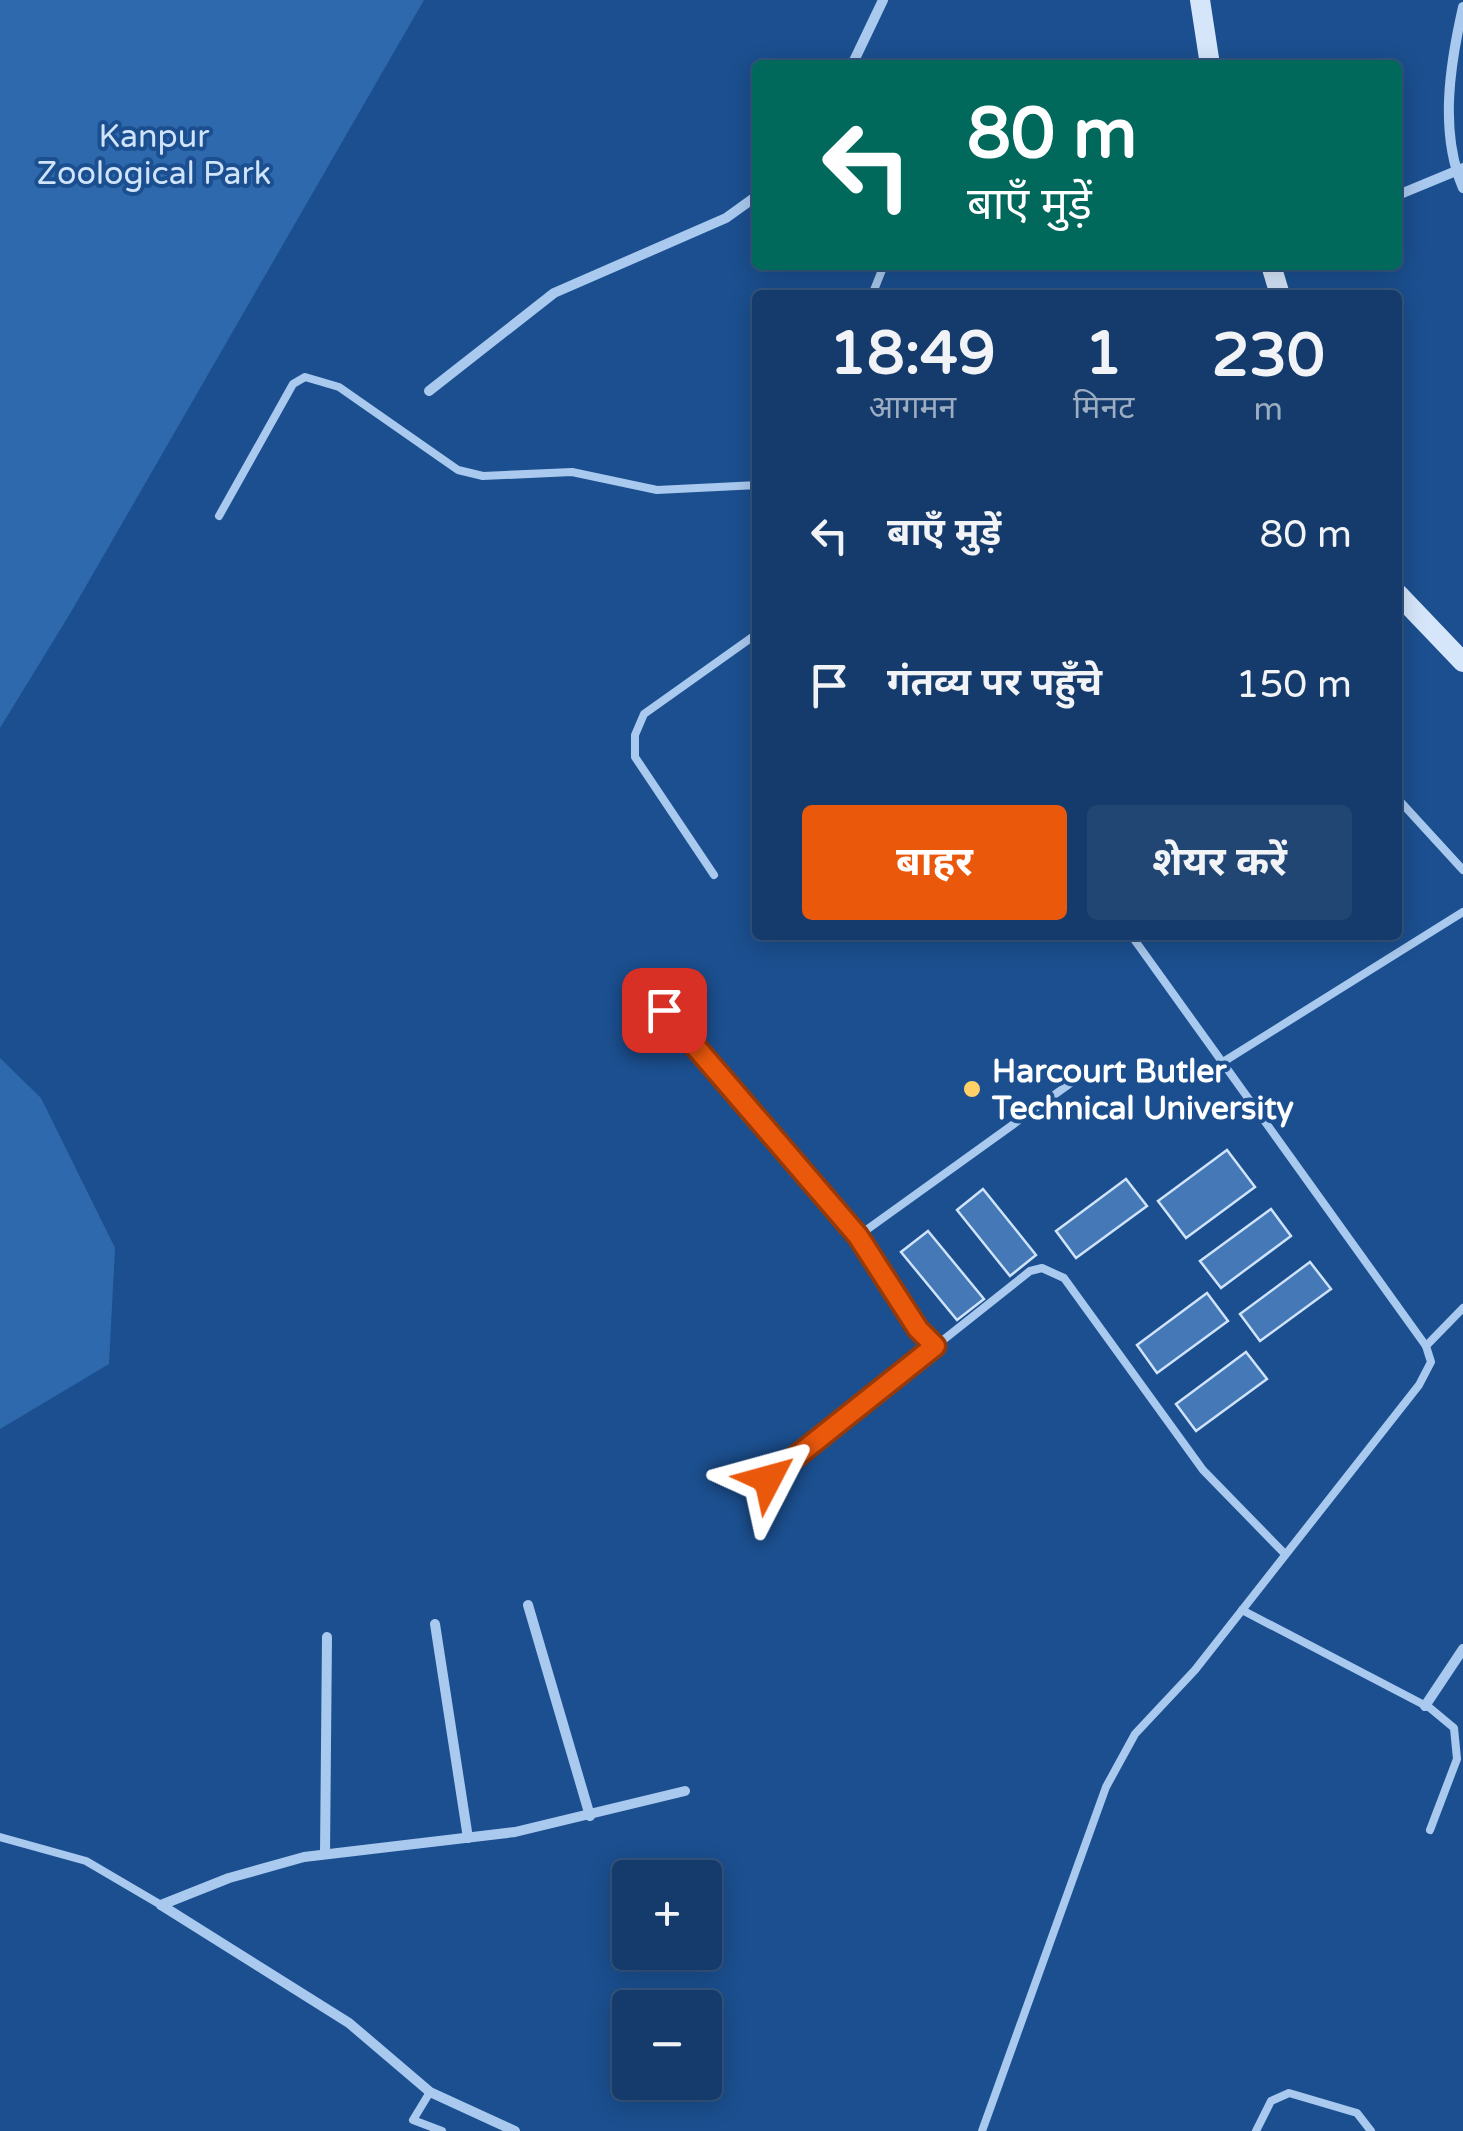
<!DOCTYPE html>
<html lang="hi">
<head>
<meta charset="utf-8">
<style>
  body { margin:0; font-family:"Varela Round","Noto Sans Devanagari",sans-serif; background:#214673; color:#f1f3f6; height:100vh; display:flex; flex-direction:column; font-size:38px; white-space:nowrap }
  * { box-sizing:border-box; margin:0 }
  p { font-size:32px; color:#9dadc1 }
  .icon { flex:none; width:55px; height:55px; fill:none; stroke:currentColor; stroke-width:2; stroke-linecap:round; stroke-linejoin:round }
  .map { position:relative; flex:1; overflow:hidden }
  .sheet { position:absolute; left:752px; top:290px; width:650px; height:650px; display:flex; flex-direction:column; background:#143b6b; border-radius:10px; box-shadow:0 5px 25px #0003,0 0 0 2px #33557e }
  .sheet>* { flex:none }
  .guide { position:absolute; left:752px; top:60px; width:650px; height:210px; border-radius:10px; box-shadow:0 5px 25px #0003,0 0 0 2px #33557e; background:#00695c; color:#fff; overflow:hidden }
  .fabs { position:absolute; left:612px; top:1860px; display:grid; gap:20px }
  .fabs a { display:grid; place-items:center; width:110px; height:110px; border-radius:10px; background:#143b6b; box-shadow:0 5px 25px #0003,0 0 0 2px #33557e; font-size:50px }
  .pin { position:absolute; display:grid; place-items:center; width:85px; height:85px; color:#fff; margin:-42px; border-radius:20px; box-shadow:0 5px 15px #0006 }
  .me { position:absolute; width:110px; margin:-55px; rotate:51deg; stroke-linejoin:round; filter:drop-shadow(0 0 8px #0008) }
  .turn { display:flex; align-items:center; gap:35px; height:210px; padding:0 50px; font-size:45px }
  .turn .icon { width:130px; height:130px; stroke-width:2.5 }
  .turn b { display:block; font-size:70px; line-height:85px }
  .eta { display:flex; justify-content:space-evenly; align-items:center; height:170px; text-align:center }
  .eta b { font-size:60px; font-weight:700; line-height:70px }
  .primary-button { display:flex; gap:20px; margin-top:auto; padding:20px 50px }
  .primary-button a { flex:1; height:115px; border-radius:10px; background:#ea580c; color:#fff; font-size:40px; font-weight:700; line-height:115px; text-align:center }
  .primary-button a+a { background:#214673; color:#f1f3f6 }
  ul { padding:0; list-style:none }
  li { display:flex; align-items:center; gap:30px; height:150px; padding:0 50px }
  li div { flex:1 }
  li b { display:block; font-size:38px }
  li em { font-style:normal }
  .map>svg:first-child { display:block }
</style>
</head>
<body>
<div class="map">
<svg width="1463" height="2131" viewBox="0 0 1463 2131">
  <rect width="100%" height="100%" fill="#1b4f8f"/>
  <g fill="#2e69ad">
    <path d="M0 0H424L71 612 0 728Z"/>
    <path d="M0 1058 41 1098 115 1248 109 1364 0 1429Z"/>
  </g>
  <g fill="#4478b7" stroke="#cfe3fa" stroke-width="2.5">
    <path d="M1227 1150 1255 1187 1186 1238 1158 1201Z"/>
    <path d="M1126 1179 1147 1206 1076 1258 1056 1231Z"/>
    <path d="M983 1189 1036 1255 1010 1276 957 1210Z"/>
    <path d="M1271 1209 1291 1236 1221 1288 1200 1261Z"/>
    <path d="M928 1231 984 1299 957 1320 901 1252Z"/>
    <path d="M1310 1262 1331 1289 1260 1341 1240 1314Z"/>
    <path d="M1207 1293 1228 1321 1157 1373 1137 1345Z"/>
    <path d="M1246 1352 1267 1379 1196 1431 1176 1404Z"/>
  </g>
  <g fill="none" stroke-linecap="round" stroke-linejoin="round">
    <g stroke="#a9c9ee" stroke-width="8">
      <path d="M872 295 884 265"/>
      <path d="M219 516 293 384 305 377 339 387 458 470 483 476 572 472 657 490 758 485"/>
      <path d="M1398 799 1463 870"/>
      <path d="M714 875 635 757V735L644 714 758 633"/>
      <path d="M640 981 858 1236 918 1329 935 1345"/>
      <path d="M1223 1062 1463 912"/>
      <path d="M858 1236 1075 1080"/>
      <path d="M1426 1346 1463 1308"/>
      <path d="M768 1479 1030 1271 1042 1268 1064 1278 1203 1470 1284 1553"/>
      <path d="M1242 1610 1430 1708 1454 1728 1457 1759 1430 1830"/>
      <path d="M0 1837 86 1861 161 1905"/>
      <path d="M430 2092 413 2120 442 2131"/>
      <path d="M982 2131 1106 1787 1135 1734 1195 1670 1419 1385 1431 1362 1426 1346 1131 935"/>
      <path d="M1256 2131 1271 2101 1289 2093 1357 2113 1371 2131"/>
    </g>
    <g stroke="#a9c9ee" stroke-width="10">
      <path d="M1463 7C1450 64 1439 132 1463 188"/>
      <path d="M852 65 883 0"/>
      <path d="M1398 195 1463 168"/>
      <path d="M429 391 554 293 726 218 758 195"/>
      <path d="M528 1605 590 1816"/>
      <path d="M435 1624 468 1838"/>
      <path d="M1425 1706 1463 1649"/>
      <path d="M325 1854 327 1637"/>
      <path d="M161 1905 229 1878 304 1857 515 1832 685 1791"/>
      <path d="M161 1905 349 2023 430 2092 515 2131"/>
    </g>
    <g stroke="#d6e6fa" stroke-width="20">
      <path d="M1200 0 1210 65"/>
      <path d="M1271 265 1280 295"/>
      <path d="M1398 594 1463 662"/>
    </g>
  </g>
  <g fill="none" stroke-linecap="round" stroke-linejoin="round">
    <g stroke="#983908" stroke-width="25">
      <path id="route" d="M664 1010 858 1236 918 1329 935 1346 768 1479"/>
    </g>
    <use href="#route" stroke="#ea580c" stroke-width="18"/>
  </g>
  <circle fill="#ffd166" stroke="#1b4f8f" stroke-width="4" cx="972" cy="1089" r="10"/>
  <g text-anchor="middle" stroke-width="8" stroke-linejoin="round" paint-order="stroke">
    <g font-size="32" fill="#cfe3fa" stroke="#1b4f8f">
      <text x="154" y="147">Kanpur<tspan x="154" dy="37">Zoological Park</tspan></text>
    </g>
    <g font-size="32" font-weight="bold" fill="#fff" stroke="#1b4f8f" text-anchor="start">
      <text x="992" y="1082">Harcourt Butler<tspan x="992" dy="37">Technical University</tspan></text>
    </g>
  </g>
</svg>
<div class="fabs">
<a>+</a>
<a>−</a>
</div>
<div class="pin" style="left:664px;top:1010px;background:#d93025"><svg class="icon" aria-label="arrive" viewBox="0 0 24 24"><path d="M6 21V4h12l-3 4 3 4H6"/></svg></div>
<svg class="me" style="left:768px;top:1479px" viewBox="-20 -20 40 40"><path d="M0-17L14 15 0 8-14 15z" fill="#ea580c" stroke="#fff" stroke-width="4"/></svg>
<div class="guide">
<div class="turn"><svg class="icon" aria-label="left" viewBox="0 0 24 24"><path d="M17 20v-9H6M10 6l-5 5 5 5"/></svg><div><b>80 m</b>बाएँ मुड़ें</div></div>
</div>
<section class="sheet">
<div class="eta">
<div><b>18:49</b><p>आगमन</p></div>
<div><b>1</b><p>मिनट</p></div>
<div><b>230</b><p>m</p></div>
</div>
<ul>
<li><svg class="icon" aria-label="left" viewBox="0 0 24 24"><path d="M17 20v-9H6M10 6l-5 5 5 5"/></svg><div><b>बाएँ मुड़ें</b></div><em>80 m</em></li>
<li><svg class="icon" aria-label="arrive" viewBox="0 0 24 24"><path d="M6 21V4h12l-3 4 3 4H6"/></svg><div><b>गंतव्य पर पहुँचे</b></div><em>150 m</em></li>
</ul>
<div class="primary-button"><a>बाहर</a><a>शेयर करें</a></div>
</section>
</div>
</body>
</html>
